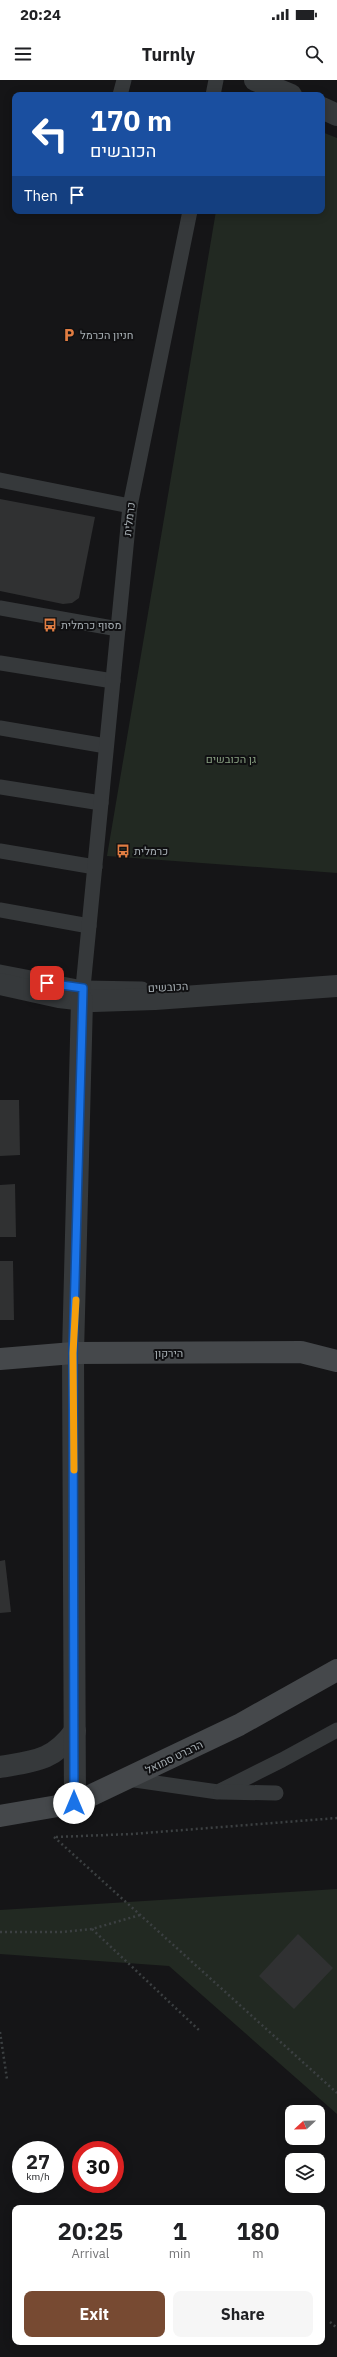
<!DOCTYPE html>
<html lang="en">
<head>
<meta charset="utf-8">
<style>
  body { margin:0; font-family:"IBM Plex Sans",Heebo,sans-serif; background:#f6f6f6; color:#202124; height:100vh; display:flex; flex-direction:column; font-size:15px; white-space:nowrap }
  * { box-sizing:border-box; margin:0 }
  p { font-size:13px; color:#757577 }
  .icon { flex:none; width:22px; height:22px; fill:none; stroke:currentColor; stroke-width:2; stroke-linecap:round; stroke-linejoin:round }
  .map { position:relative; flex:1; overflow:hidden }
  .sheet { position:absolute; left:12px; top:2125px; width:313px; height:140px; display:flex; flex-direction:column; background:#fff; border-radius:8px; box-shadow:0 2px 10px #0003 }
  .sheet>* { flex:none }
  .top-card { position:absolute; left:12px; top:12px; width:313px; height:122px; border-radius:8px; box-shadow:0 2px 10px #0003; background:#1a4fa0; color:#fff; overflow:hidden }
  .needle { width:26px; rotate:248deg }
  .tools { position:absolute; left:285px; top:2025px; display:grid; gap:8px }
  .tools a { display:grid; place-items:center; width:40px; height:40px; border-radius:8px; background:#fff; box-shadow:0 2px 10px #0003; font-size:20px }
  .speed { position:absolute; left:12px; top:2061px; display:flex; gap:8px; font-size:20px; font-weight:700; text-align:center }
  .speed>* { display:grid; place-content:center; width:52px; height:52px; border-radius:50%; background:#fff; box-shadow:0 2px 10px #0003; line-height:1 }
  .speed small { font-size:10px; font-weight:400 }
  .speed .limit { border:6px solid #d22; background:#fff; color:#111 }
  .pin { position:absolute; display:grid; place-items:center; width:34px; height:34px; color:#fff; margin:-17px; border-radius:8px; box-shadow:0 2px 6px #0006 }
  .me { position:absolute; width:44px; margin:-22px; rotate:0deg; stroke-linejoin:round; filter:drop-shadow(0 0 3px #0008) }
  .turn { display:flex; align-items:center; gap:14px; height:84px; padding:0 12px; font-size:18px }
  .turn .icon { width:52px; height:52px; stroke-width:2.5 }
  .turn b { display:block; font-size:28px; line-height:34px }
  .then { display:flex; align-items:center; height:38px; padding:0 12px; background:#0003; gap:8px; font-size:15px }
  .eta { display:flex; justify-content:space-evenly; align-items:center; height:68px; text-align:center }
  .eta b { font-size:24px; font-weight:700; line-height:28px }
  .action { display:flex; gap:8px; margin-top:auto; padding:8px 12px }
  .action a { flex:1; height:46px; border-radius:8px; background:#774a32; color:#fff; font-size:16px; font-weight:700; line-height:46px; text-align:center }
  .action a+a { background:#f6f6f6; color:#202124 }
  .status { display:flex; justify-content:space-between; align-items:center; height:28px; padding:0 20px; background:#fff; direction:ltr }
  .status svg { height:11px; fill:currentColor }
  header { display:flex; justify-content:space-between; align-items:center; height:52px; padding:0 12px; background:#fff; font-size:18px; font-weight:700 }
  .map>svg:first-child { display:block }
</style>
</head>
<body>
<div class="status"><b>20:24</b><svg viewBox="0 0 49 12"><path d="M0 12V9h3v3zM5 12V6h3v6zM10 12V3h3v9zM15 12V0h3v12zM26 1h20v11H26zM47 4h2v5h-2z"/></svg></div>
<header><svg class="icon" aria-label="menu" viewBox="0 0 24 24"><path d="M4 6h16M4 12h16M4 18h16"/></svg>Turnly<svg class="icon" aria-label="search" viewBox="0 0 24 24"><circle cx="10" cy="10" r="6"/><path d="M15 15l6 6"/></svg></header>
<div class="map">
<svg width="337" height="2277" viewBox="0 0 337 2277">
  <rect width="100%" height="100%" fill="#151517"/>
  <g fill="#222922">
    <path d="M322 52 337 58V793L107 776 216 131H322Z"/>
    <path d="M337 1809V2034L169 1886 0 1874V1830Z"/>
  </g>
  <g fill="#303132">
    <path d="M0 419 95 437 79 518 72 523 63 524 0 511Z"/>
    <path d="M0 1020H19L20 1075 0 1076Z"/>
    <path d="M15 1104 16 1157H0V1105Z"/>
    <path d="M0 1181H13L14 1240H0Z"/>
    <path d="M5 1480 11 1532 0 1533V1481Z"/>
    <path d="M298 1854 333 1888 294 1929 259 1896Z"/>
  </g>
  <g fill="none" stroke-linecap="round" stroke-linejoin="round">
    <g stroke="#3c4042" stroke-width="2.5" stroke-dasharray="2 3" stroke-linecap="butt">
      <path d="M54 1757 337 2013"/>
      <path d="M56 1757 132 1754 337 1738"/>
      <path d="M92 1849 201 1952"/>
      <path d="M0 1852H62L92 1849 140 1835"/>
      <path d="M0 1952 7 1999"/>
      <path d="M330 2242 337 2248"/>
    </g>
    <g stroke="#36393b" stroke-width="15">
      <path d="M120 15 124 0"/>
      <path d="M213 15 216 0"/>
      <path d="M0 400 130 426"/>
      <path d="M0 528 118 549"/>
      <path d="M0 583 113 601"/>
      <path d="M0 648 106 666"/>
      <path d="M0 707 101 723"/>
      <path d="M0 771 95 787"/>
      <path d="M0 830 89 846"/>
      <path d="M0 892 83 908 142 909"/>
      <path d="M81 928 130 426 190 131"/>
      <path d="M128 1699 218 1712 282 1680 337 1650"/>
      <path d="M221 1712 276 1713"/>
    </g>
    <g stroke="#36393b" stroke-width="22">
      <path d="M255 0 291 15"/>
      <path d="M322 28 337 35"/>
      <path d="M0 904 59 917 94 921 155 919 337 906"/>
      <path d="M0 1687C35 1681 53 1681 75 1651"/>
      <path d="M75 1723 73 1273 82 920"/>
    </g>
    <g stroke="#45484b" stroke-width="22">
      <path d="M0 1279 73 1273 301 1272 337 1281"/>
      <path d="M0 1736 75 1723 239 1645 337 1590"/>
    </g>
  </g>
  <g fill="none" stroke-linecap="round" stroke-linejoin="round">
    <g stroke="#114b97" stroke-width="10">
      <path id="route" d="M47 903 83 908 73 1273 74 1723"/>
    </g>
    <use href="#route" stroke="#1a73e8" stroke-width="7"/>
    <path stroke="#f59e0b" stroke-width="7" d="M74 1390 73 1273 76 1220"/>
  </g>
  <defs>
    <g id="parking-bare" transform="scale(1.08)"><path d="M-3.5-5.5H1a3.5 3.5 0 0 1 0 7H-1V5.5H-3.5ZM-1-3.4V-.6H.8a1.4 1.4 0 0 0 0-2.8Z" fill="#e17d42" stroke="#101012" stroke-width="2.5" paint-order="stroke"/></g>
    <g id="bus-bare" transform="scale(1.08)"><path d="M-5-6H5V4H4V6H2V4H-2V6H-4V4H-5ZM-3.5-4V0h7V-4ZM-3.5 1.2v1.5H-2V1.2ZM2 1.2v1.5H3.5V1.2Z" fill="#e17d42" stroke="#101012" stroke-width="2.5" paint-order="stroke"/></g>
  </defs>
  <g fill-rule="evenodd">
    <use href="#parking-bare" x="69" y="255"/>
    <use href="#bus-bare" x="50" y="545"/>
    <use href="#bus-bare" x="123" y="771"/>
  </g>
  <g text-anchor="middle" stroke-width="4" stroke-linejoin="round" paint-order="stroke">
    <g font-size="11" fill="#a8b0b5" stroke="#101012" text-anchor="start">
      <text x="80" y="259">חניון הכרמל</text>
      <text x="61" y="549">מסוף כרמלית</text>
      <text x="134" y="775">כרמלית</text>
    </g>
    <g font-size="11" fill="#a8b0b5" stroke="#101012">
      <text transform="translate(129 439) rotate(-83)" y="4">כרמלית</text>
      <text transform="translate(168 907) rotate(-3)" y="4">הכובשים</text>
      <text x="169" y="1277">הירקון</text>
      <text transform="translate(174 1677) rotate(-26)" y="4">הרברט סמואל</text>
    </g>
    <g font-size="11" fill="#889f81" stroke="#101012">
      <text x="231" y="683">גן הכובשים</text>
    </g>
  </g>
</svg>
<div class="tools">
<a><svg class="needle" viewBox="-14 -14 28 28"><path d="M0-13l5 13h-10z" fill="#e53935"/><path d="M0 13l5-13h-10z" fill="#757577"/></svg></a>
<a><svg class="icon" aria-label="layers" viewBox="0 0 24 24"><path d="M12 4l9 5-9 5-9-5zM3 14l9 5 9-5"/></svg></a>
</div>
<div class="speed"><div>27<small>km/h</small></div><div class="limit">30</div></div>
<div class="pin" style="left:47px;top:903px;background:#d93025"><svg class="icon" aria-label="arrive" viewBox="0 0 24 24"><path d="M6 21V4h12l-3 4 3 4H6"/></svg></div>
<svg class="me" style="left:74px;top:1723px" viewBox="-20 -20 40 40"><circle r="19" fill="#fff"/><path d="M0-13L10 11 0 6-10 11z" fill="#1a73e8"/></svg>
<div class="top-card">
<div class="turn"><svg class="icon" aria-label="left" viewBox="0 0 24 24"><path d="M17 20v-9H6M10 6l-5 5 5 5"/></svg><div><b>170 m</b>הכובשים</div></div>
<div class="then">Then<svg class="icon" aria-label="arrive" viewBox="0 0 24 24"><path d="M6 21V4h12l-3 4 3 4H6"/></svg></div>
</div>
<section class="sheet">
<div class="eta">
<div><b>20:25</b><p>Arrival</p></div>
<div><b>1</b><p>min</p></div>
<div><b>180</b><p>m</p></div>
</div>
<div class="action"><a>Exit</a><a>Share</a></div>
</section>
</div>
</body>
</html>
